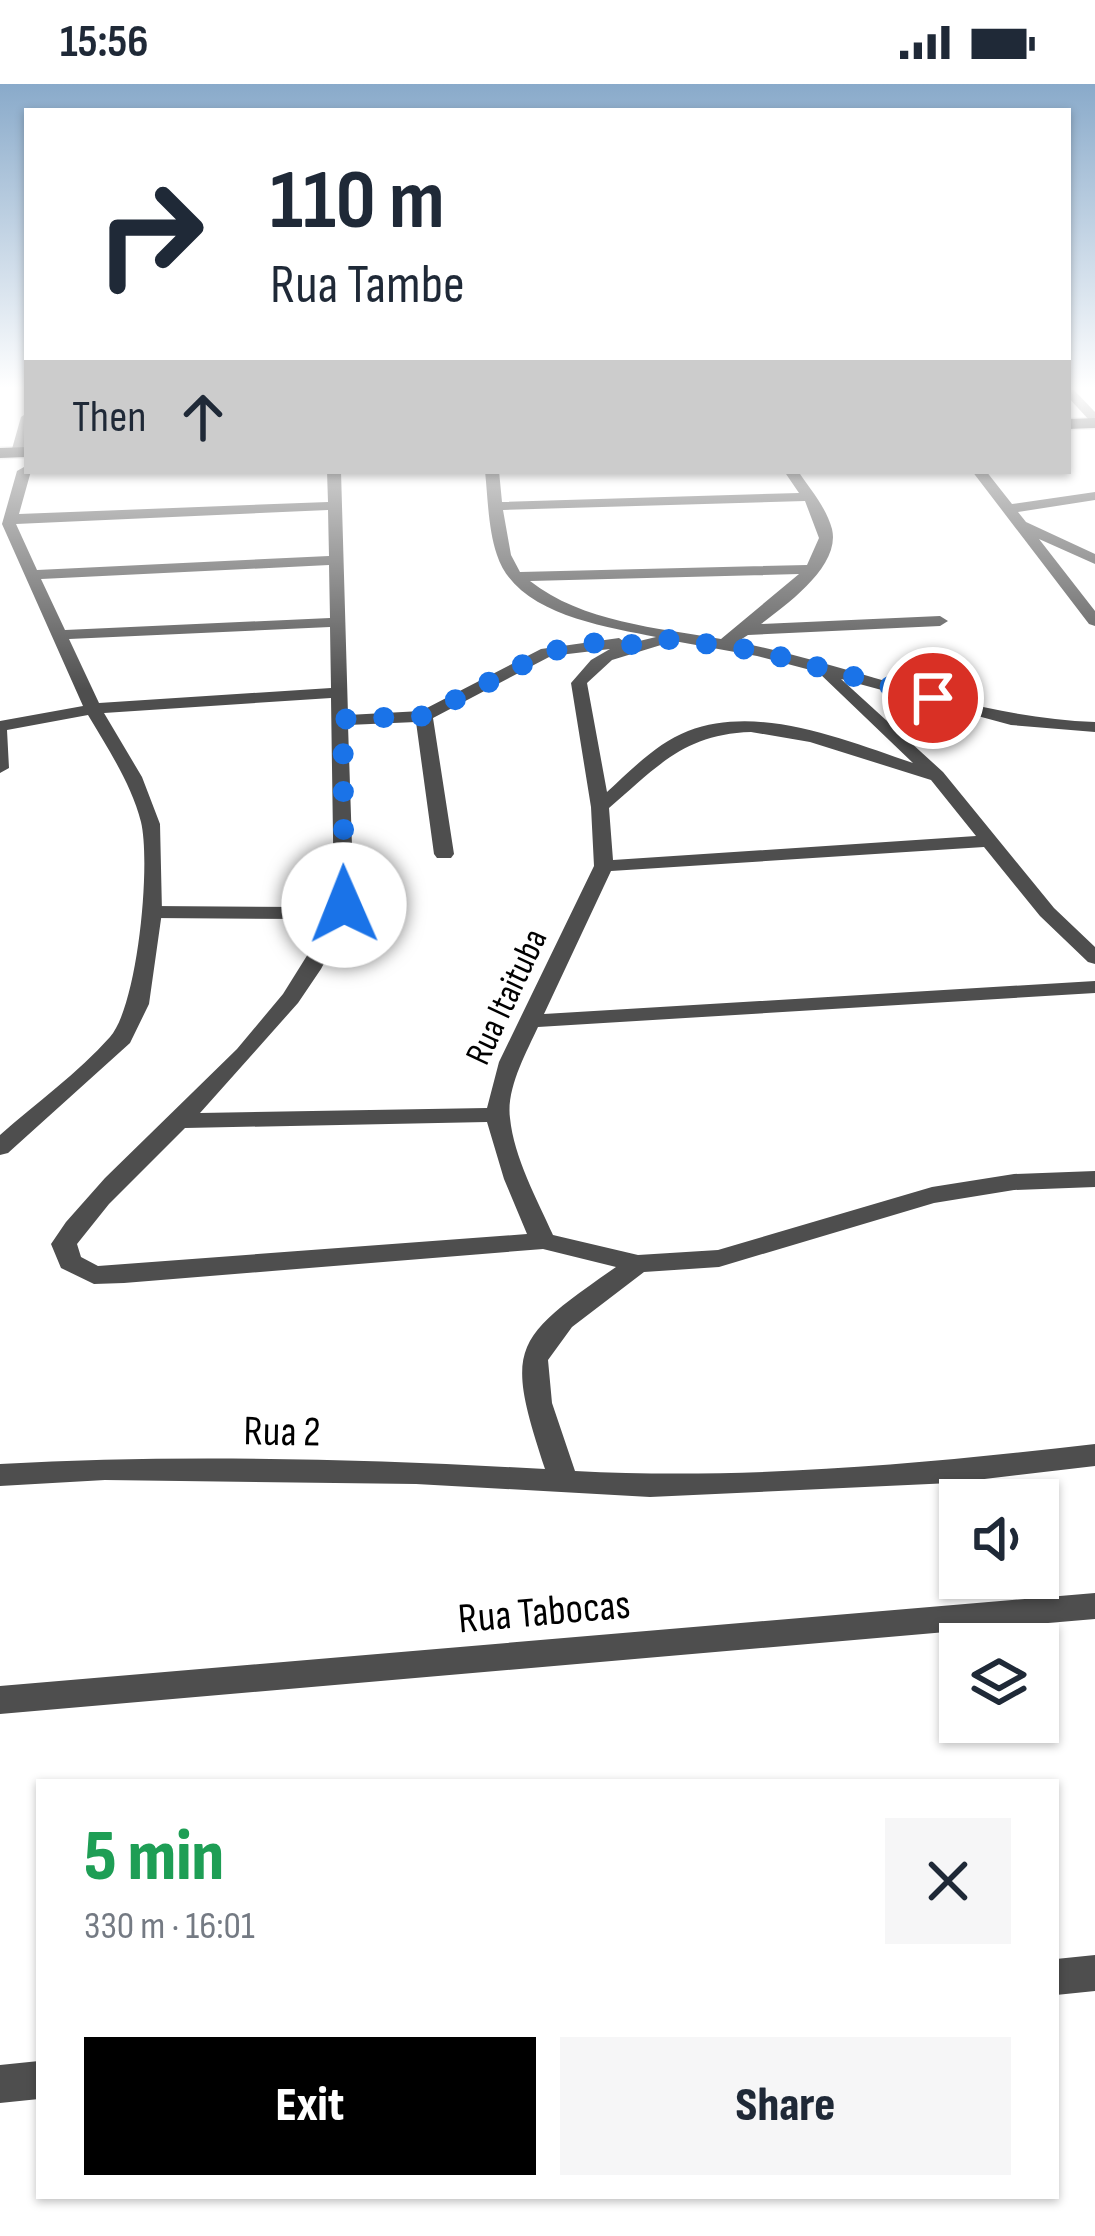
<!DOCTYPE html>
<html lang="en">
<head>
<meta charset="utf-8">
<style>
  body { margin:0; font-family:"Sofia Sans Condensed",sans-serif; background:#f6f6f7; color:#1f2937; height:100vh; display:flex; flex-direction:column; font-size:45px; white-space:nowrap }
  * { box-sizing:border-box; margin:0 }
  p { font-size:39px; color:#747a83 }
  .icon { flex:none; width:66px; height:66px; fill:none; stroke:currentColor; stroke-width:2; stroke-linecap:round; stroke-linejoin:round }
  .map { position:relative; flex:1; overflow:hidden }
  .panel { position:absolute; left:36px; top:1695px; width:1023px; height:420px; display:flex; flex-direction:column; background:#fff; border-radius:0px; box-shadow:0 3px 9px #0004 }
  .panel>* { flex:none }
  .banner { position:absolute; left:24px; top:24px; width:1047px; height:366px; border-radius:0px; box-shadow:0 3px 9px #0004; background:#fff; color:#1f2937; overflow:hidden }
  .controls { position:absolute; left:939px; top:1395px; display:grid; gap:24px }
  .controls a { display:grid; place-items:center; width:120px; height:120px; border-radius:0px; background:#fff; box-shadow:0 3px 9px #0004; font-size:60px }
  .pin { position:absolute; display:grid; place-items:center; width:102px; height:102px; color:#fff; margin:-51px; border:6px solid #fff; border-radius:50%; box-shadow:0 3px 12px #0007 }
  .me { position:absolute; width:132px; margin:-66px; rotate:359deg; stroke-linejoin:round; filter:drop-shadow(0 0 9px #0008) }
  .turn { display:flex; align-items:center; gap:42px; height:252px; padding:0 48px; font-size:54px }
  .turn .icon { width:156px; height:156px; stroke-width:2.5 }
  .turn b { display:block; font-size:84px; line-height:102px }
  .then { display:flex; align-items:center; height:114px; padding:0 48px; background:#0003; gap:24px; font-size:45px }
  .round { display:grid; place-items:center; flex:none; width:126px; height:126px; border-radius:0px; background:#f6f6f7 }
  .overview { display:flex; align-items:center; justify-content:space-between; height:204px; padding:0 48px }
  h1 { font-size:72px; font-weight:800; line-height:90px; color:#1e9e55 }
  .action { display:flex; gap:24px; margin-top:auto; padding:24px 48px }
  .action a { flex:1; height:138px; border-radius:0px; background:#000; color:#fff; font-size:48px; font-weight:800; line-height:138px; text-align:center }
  .action a+a { background:#f6f6f7; color:#1f2937 }
  .status { display:flex; justify-content:space-between; align-items:center; height:84px; padding:0 60px; background:#fff; direction:ltr }
  .status svg { height:33px; fill:currentColor }
  .map>svg:first-child { display:block }
</style>
</head>
<body>
<div class="status"><b>15:56</b><svg viewBox="0 0 49 12"><path d="M0 12V9h3v3zM5 12V6h3v6zM10 12V3h3v9zM15 12V0h3v12zM26 1h20v11H26zM47 4h2v5h-2z"/></svg></div>
<div class="map">
<svg width="1095" height="2152" viewBox="0 0 1095 2152">
  <rect width="100%" height="100%" fill="#fff"/>
  <g fill="none" stroke-linecap="round" stroke-linejoin="round">
    <g stroke="#dbdbdb" stroke-width="3">
      <g id="primary">
        <path d="M1095 334V344L1068 345V335Z"/>
        <path d="M27 363V373L0 374V364Z"/>
      </g>
    </g>
    <path stroke="#4e4e4e" stroke-width="12" d="M152 828 304 829 344 822"/>
    <g fill="#4e4e4e" fill-rule="evenodd">
      <path d="M1068 306H1074L1095 328V336H1089L1068 313Z"/>
      <path d="M27 329V352L22 369 10 372 21 333Z"/>
      <path d="M24 383 31 387 19 430 328 418 327 387H341L348 631 421 627 541 565 619 554 627 560 656 553C603 542 516 530 497 471 488 444 488 415 485 387H499L502 418 799 409 784 387H798C810 405 826 423 832 445 841 482 786 521 761 540L940 532 948 537 940 542 748 551 737 558C858 582 970 634 1095 638V648L1011 641 841 595 943 688 1054 824 1095 863V880L1088 878 1040 832 984 763 611 787 544 930 1095 897V909L538 943C526 969 506 1005 510 1034 514 1074 537 1115 553 1151L638 1171 718 1166 932 1103 1014 1090 1095 1087V1103L1014 1106 934 1119 719 1183 644 1188 572 1243 548 1276 552 1319 575 1387C747 1396 923 1380 1095 1360V1382L951 1399 650 1413 416 1400 105 1396 0 1402V1380C181 1370 364 1375 545 1385 505 1263 511 1256 616 1183L543 1165 124 1199 94 1200 61 1184 51 1160 66 1138 105 1094 237 965 283 910 318 854 334 822 331 614 104 629 142 693 160 740 162 828 149 920 130 959 8 1069 0 1071V1051C36 1019 78 989 110 953 138 921 151 780 141 738 131 699 108 665 88 631L7 646 9 684 0 689V637L83 622 2 440 17 387ZM805 417 819 454 807 481 520 488 511 471 503 426ZM328 426 329 472 37 486 16 440ZM329 481 330 534 65 546 41 495ZM799 490 721 555C658 544 582 538 530 497ZM330 543 331 604 99 619 69 555ZM674 557 757 572 818 588 913 679C844 656 760 620 688 647 657 659 631 686 607 708L587 599 612 576ZM610 565 591 576 571 599 591 723 594 782 499 978 487 1024 200 1029 298 919 321 885 354 822 348 641 416 638 434 770 437 774H451L454 770 433 634 551 572ZM751 648 810 658 931 696 976 752 613 776 609 724C657 683 684 650 751 648ZM487 1038 504 1095 527 1150 98 1182 81 1173 77 1160 109 1120 185 1044Z"/>
      <path d="M972 387H986L1012 420 1095 408V416L1018 428 1026 438 1095 470V480L1039 455 1095 527V542L1089 540Z"/>
      <path d="M1095 1509V1535L0 1630V1602Z"/>
      <path d="M1095 1871V1907L1056 1911V1875Z"/>
      <path d="M39 1977V2015L0 2019V1981Z"/>
    </g>
    <use href="#primary" fill="#000" fill-rule="evenodd"/>
  </g>
  <linearGradient id="sky" x2="0" y2="1"><stop stop-color="#89aaca"/><stop offset="0.5" stop-color="#fff"/><stop offset="1" stop-color="#fff" stop-opacity="0"/></linearGradient>
  <rect width="1095" height="607" fill="url(#sky)"/>
  <g fill="none" stroke-linecap="round" stroke-linejoin="round">
    <path stroke="#1a73e8" stroke-width="21" stroke-dasharray="0 37.8" d="M344 821 343 635 424 632 547 568 599 558 640 561 672 555 759 567 933 614"/>
  </g>
  <g text-anchor="middle" stroke-width="9" stroke-linejoin="round" paint-order="stroke">
    <g font-size="36" fill="#000" stroke="#fff">
      <text transform="translate(505 912) rotate(-65)" y="13">Rua Itaituba</text>
    </g>
    <g font-size="42" fill="#000" stroke="#fff">
      <text transform="translate(282 1346) rotate(1)" y="15">Rua 2</text>
      <text transform="translate(544 1526) rotate(-5)" y="15">Rua Tabocas</text>
    </g>
  </g>
</svg>
<div class="controls">
<a><svg class="icon" aria-label="sound" viewBox="0 0 24 24"><path d="M4 9h4l5-4v14l-5-4H4zM17 9q2 3 0 6"/></svg></a>
<a><svg class="icon" aria-label="layers" viewBox="0 0 24 24"><path d="M12 4l9 5-9 5-9-5zM3 14l9 5 9-5"/></svg></a>
</div>
<div class="pin" style="left:933px;top:614px;background:#d93025"><svg class="icon" aria-label="arrive" viewBox="0 0 24 24"><path d="M6 21V4h12l-3 4 3 4H6"/></svg></div>
<svg class="me" style="left:344px;top:821px" viewBox="-20 -20 40 40"><circle r="19" fill="#fff"/><path d="M0-13L10 11 0 6-10 11z" fill="#1a73e8"/></svg>
<div class="banner">
<div class="turn"><svg class="icon" aria-label="right" viewBox="0 0 24 24"><path d="M7 20v-9h11M14 6l5 5-5 5"/></svg><div><b>110 m</b>Rua Tambe</div></div>
<div class="then">Then<svg class="icon" aria-label="ahead" viewBox="0 0 24 24"><path d="M12 20V5M6 11l6-6 6 6"/></svg></div>
</div>
<section class="panel">
<div class="overview"><div><h1>5 min</h1><p>330 m · 16:01</p></div><a class="round"><svg class="icon" aria-label="close" viewBox="0 0 24 24"><path d="M6 6l12 12M18 6L6 18"/></svg></a></div>
<div class="action"><a>Exit</a><a>Share</a></div>
</section>
</div>
</body>
</html>
